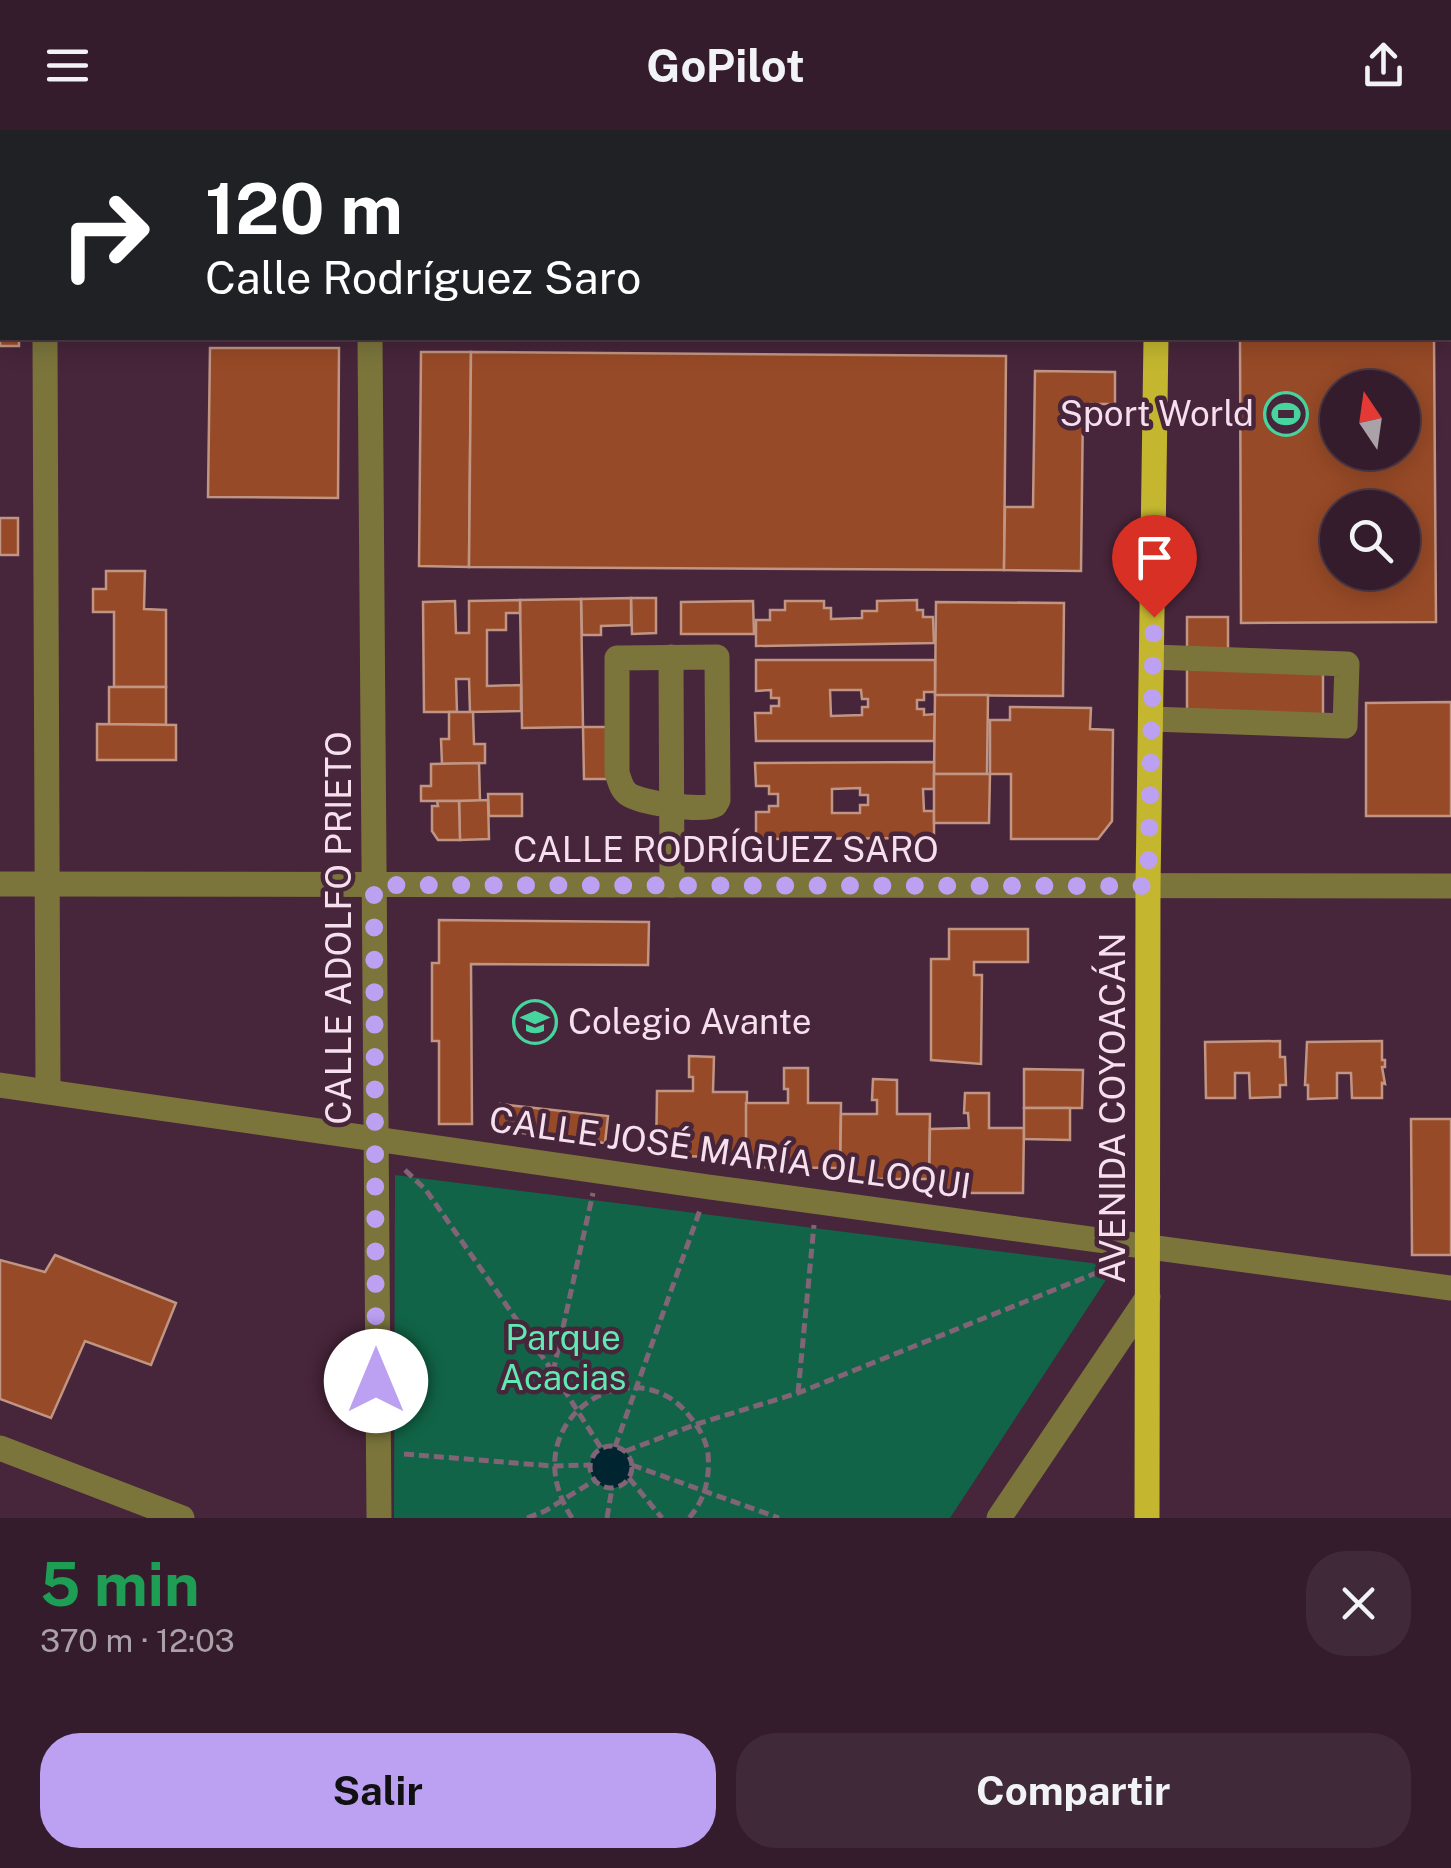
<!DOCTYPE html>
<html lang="es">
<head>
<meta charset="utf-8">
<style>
  body { margin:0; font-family:"Public Sans",sans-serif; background:#402938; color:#f1f3f6; height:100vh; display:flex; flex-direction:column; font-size:38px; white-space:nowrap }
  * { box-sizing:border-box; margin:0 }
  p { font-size:32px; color:#aaa1a9 }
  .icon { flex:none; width:55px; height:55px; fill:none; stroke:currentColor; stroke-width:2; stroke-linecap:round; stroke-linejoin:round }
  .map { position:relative; height:1388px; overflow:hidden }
  .side { display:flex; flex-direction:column; background:#351c2c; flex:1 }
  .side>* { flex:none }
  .hud { position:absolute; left:0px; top:0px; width:1452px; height:210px; box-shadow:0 5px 25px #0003,0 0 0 2px #4f3a48; background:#202124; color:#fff; overflow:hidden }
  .needle { width:65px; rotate:347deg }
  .fabs { position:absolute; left:1320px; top:240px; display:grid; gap:20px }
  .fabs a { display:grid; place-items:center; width:100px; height:100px; border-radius:50%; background:#351c2c; box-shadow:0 5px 25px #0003,0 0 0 2px #4f3a48; font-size:50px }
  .pin { position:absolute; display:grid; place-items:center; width:85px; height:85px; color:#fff; margin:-102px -42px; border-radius:50% 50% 50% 0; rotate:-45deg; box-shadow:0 0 10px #0007 }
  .pin .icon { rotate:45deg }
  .me { position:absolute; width:110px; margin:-55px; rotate:0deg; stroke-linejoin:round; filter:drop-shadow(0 0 8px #0008) }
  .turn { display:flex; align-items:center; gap:35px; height:210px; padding:0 40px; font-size:45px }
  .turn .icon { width:130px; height:130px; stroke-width:2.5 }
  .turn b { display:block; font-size:70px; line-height:85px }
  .round { display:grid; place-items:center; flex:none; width:105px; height:105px; border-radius:40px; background:#402938 }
  .headline { display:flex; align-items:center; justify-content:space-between; height:170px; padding:0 40px }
  h1 { font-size:60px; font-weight:700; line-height:75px; color:#1e9e55 }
  .action { display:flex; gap:20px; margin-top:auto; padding:20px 40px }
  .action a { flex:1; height:115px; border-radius:40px; background:#bca0f2; color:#111; font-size:40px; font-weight:700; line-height:115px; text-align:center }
  .action a+a { background:#402938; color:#f1f3f6 }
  header { display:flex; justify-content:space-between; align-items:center; height:130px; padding:0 40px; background:#351c2c; font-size:45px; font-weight:700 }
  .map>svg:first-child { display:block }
</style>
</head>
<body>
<header><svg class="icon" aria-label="menu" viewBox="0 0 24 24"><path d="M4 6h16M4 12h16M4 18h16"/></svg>GoPilot<svg class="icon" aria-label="share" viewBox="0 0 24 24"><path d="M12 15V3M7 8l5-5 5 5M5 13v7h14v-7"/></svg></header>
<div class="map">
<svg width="1451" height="1388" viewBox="0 0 1451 1388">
  <rect width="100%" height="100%" fill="#47253a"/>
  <path fill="#116447" d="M395 1045 1115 1136 950 1388H394Z"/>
  <circle fill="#002530" cx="611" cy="1337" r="21"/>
  <g fill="#974a27" stroke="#c19583" stroke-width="2.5" fill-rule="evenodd">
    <rect x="436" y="0" width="220" height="2"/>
    <rect x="748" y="0" width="70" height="2"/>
    <rect x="844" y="0" width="45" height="2"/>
    <rect x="919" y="0" width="40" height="2"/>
    <rect x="990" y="0" width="49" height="2"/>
    <rect x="1063" y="0" width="54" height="2"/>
    <path d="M0 150 2 208H19V216H0Z"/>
    <path d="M1240 208H1434L1436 492 1241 493ZM1338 258H1402V322H1338ZM1338 378H1402V442H1338Z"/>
    <path d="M210 218H339L338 368 208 367Z"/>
    <path d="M421 222H471L469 437 419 436Z"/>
    <path d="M471 222 1006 226 1004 440 469 437Z"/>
    <path d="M1035 241 1115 242V274H1083L1081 441 1004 440 1005 377H1033Z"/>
    <rect x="0" y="388" width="18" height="37"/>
    <path d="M106 441H145L144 479 166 480V557H114V482H93V459H106Z"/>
    <path d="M631 468H656V503L632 504Z"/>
    <path d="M631 468V495L601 496V505H582L581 469Z"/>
    <path d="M581 469 583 597 522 598 520 470Z"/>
    <path d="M520 470V483H506V500H487V556L521 555V581L470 582 469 549H456L457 582H424L423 472 455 471 456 503H469V471Z"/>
    <path d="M917 470V480H923V487H933L934 513 756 516V490H770V480H785V471H824V478H831V489L862 488V481H877V471Z"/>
    <path d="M753 471 754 504H681V472Z"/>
    <path d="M936 472 1064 473 1063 566 935 565Z"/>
    <path d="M1187 487H1228V530H1323V602L1187 581Z"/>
    <path d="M756 530H935V562H924V570H917V579H924V585L935 584 934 611H756L755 583H771V576H779V568H771V560L756 561ZM830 560H861L862 569H868V577H862V585L831 586Z"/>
    <path d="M109 557H166V595L109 594Z"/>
    <path d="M935 565H988L987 644H934Z"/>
    <path d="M1451 572V686H1366V573Z"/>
    <path d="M1010 577 1091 578 1090 599 1113 600 1112 691 1098 709H1011V644H990V590H1010Z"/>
    <path d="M449 582H473L474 614H485V633L442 634 441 609H449Z"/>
    <path d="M97 594 176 595V630H97Z"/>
    <path d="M583 597H607V649H584Z"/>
    <path d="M934 632V659H923L924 681H934V708L756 709V682H769V676H778V664H769V656H756L755 633ZM860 658V665H868V675H860V683H832V659Z"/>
    <path d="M479 633 480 671H421V656H431V634Z"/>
    <path d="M934 644H990L989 693H934Z"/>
    <path d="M488 664H522V686H489Z"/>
    <path d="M488 670 489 709 460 710 459 671Z"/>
    <path d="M437 671H459L460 710H438L432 701V676H438Z"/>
    <path d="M439 790 649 792 648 835 471 834 472 994H439V911H432V833H439Z"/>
    <path d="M949 799H1028V832H974V845H982L981 934 931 930V829H949Z"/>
    <path d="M1280 911V927H1285L1286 955H1280V967L1250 968 1249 943H1235V968H1206L1205 912Z"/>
    <path d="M1382 911V930H1385V937H1382L1385 954 1382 953V968H1352L1351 943H1337V968L1308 969V955H1305L1307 912Z"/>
    <path d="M689 926 714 927 713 962H747L746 1027 656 1026 657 961H693V947H689Z"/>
    <path d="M784 938H808V973H841L840 1038 746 1037V973H788V959H784Z"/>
    <path d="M1024 939 1083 940 1082 978H1024Z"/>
    <path d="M873 949 897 950V984H930L929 1049H840L841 984H877V970H872Z"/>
    <path d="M965 963H989V998H1024L1023 1063H929L930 999 969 998 968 983H964Z"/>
    <path d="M500 974 608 986 605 1013 497 1000Z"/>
    <path d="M1024 978H1070V1010L1024 1009Z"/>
    <path d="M1411 989H1451V1125H1412Z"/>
    <path d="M55 1125 176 1173 151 1235 85 1211 51 1288 0 1269V1130L45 1142Z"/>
  </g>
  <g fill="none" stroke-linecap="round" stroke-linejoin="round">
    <g stroke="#826477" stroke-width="5" stroke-dasharray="10 5" stroke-linecap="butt">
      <path d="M405 1040 426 1060 553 1242 601 1318"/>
      <path d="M553 1242 593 1063"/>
      <path d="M798 1263 814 1095"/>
      <circle cx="611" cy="1337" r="21"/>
      <path d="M615 1317 700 1080"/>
      <path d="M626 1321 697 1294 798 1263 1106 1139"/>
      <path d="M404 1324 553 1336 590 1335"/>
      <path d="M632 1335 779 1388"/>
      <path d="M629 1348 662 1388"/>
      <path d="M527 1388 545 1381 595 1350"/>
      <path d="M572 1388C510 1292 630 1216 687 1283 697 1295 706 1308 708 1324 710 1348 705 1370 689 1388"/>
      <path d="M607 1388 612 1358"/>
    </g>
    <g stroke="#7b753c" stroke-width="25">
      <path d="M45 0V2"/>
      <path d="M369 0V2"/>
      <path d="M45 208 48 961"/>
      <path d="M370 208 379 1388"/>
      <path d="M671 527 672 755"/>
      <path d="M717 527 718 670 715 675C703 682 640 673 628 664 621 659 620 651 617 643V528Z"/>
      <path d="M1151 589 1345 596 1347 534 1153 527"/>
      <path d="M0 754 1451 756"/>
      <path d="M0 955 709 1057 1451 1158"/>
      <path d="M0 1318 182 1388"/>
      <path d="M999 1388 1148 1167"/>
    </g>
    <g stroke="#c4b72f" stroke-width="25">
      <path d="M1157 2V0"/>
      <path d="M1147 1388 1148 756 1156 208"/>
    </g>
  </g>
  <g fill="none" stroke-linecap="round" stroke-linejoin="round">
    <path stroke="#bca0f2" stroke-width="18" stroke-dasharray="0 32.4" d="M376 1251 374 755 1148 756 1154 487"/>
  </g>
  <defs>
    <g id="stadium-ring" transform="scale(2.25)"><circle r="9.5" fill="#47253a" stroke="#47d49e" stroke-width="1.5"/><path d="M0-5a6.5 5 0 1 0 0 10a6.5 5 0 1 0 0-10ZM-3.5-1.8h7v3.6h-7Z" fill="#47d49e"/></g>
    <g id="school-ring" transform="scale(2.25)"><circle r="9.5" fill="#47253a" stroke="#47d49e" stroke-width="1.5"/><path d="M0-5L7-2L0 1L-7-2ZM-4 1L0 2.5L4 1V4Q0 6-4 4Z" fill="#47d49e"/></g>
  </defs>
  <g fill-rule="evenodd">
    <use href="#stadium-ring" x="1286" y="284"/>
    <use href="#school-ring" x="535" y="892"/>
  </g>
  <g text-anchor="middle" stroke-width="9" stroke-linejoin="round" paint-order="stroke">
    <g font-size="35" fill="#f7e0ed" stroke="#47253a" text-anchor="end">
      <text x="1254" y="296">Sport World</text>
      <text x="568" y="904" text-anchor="start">Colegio Avante</text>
    </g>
    <g font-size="35" fill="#f7e0ed" stroke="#47253a">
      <text x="726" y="732">CALLE RODRÍGUEZ SARO</text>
      <text transform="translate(339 798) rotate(-90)" y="12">CALLE ADOLFO PRIETO</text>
      <text transform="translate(1113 978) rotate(-90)" y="12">AVENIDA COYOACÁN</text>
      <text transform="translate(730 1023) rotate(8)" y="12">CALLE JOSÉ MARÍA OLLOQUI</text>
    </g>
    <g font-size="35" fill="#60e9b2" stroke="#47253a">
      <text x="563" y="1220">Parque<tspan x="563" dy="40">Acacias</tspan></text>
    </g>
  </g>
</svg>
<div class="fabs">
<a><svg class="needle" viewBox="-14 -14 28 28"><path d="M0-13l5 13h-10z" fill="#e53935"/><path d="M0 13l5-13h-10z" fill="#aaa1a9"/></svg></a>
<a><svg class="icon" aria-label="search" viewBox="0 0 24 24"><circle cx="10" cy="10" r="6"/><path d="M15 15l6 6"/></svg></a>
</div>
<div class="pin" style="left:1154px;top:487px;background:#d93025"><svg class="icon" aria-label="arrive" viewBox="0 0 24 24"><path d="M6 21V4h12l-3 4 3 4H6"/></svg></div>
<svg class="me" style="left:376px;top:1251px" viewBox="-20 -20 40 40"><circle r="19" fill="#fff"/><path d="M0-13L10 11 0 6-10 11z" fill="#bca0f2"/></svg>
<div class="hud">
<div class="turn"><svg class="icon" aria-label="right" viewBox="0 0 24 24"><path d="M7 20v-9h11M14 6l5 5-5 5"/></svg><div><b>120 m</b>Calle Rodríguez Saro</div></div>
</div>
</div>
<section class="side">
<div class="headline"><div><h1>5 min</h1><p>370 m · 12:03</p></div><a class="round"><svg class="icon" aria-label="close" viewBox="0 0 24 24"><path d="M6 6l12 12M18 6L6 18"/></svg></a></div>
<div class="action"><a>Salir</a><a>Compartir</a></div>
</section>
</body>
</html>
